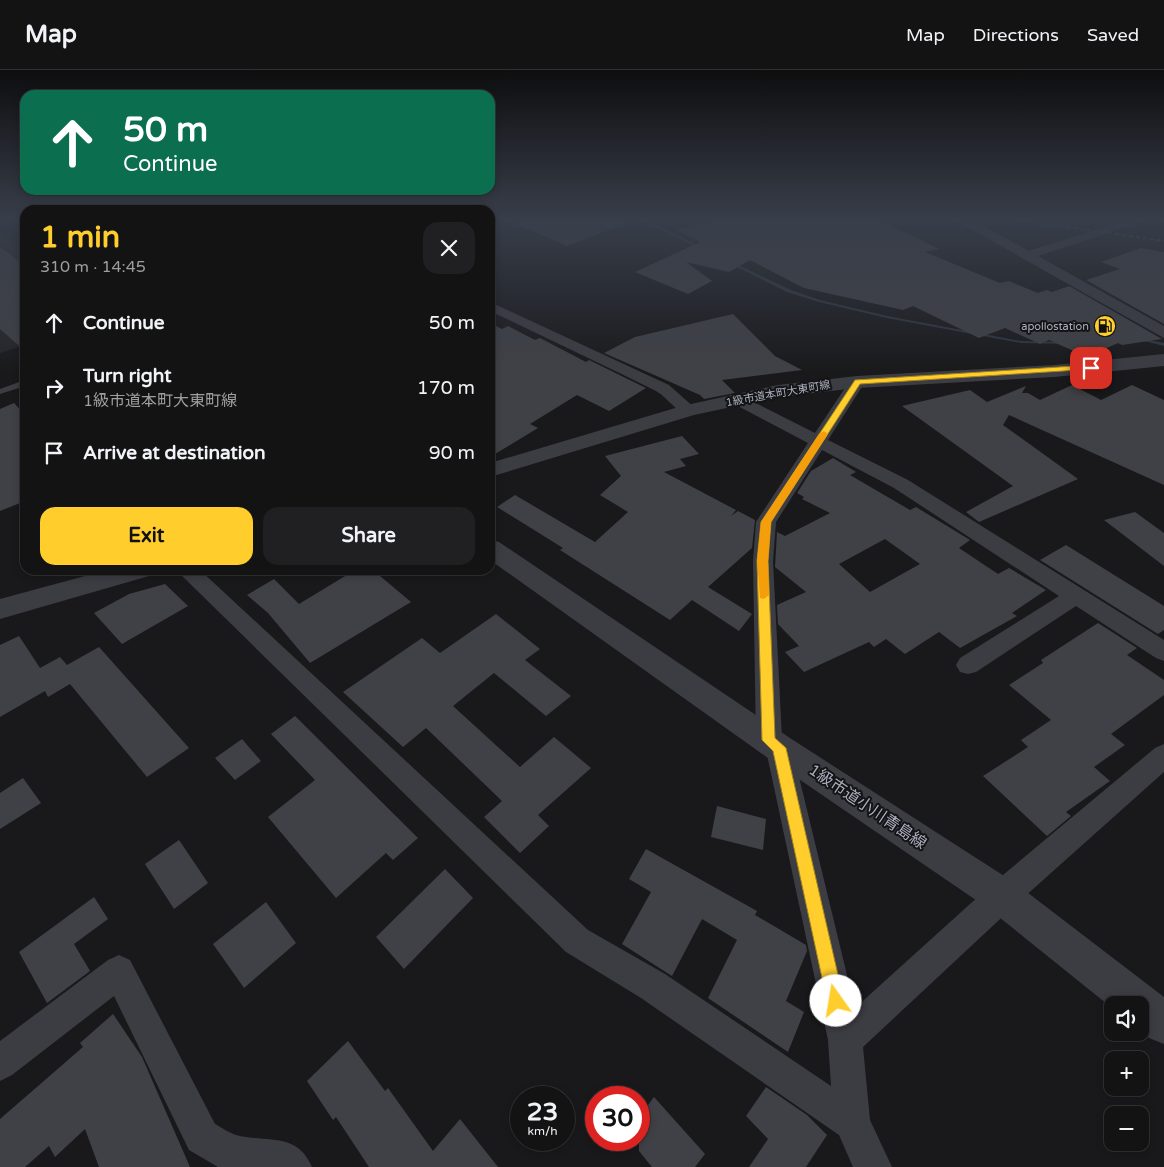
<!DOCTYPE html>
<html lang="en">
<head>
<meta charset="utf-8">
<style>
  body { margin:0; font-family:"Varela Round","Noto Sans JP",sans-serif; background:#202022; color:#f1f3f6; height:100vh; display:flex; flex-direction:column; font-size:19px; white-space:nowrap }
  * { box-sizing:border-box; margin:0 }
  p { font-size:16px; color:#9d9ea0 }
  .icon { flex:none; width:28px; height:28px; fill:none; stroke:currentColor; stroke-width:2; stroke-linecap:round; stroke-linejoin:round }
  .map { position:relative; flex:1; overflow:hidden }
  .side { position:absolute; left:20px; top:135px; width:475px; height:370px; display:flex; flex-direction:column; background:#131314; border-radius:15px; box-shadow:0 2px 8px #0003,0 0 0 1px #323234 }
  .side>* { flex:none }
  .top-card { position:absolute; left:20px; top:20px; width:475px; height:105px; border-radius:15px; box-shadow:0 2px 8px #0003,0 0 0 1px #323234; background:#0b6e4f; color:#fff; overflow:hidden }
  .controls { position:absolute; left:1104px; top:926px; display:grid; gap:10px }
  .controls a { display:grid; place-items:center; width:45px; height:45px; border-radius:10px; background:#131314; box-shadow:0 2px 8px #0003,0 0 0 1px #323234; font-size:25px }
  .speed { position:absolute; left:510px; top:1016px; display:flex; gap:10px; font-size:25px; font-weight:700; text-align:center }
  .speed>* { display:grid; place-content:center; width:65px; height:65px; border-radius:50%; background:#131314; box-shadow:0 2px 8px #0003,0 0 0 1px #323234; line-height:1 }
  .speed small { font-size:12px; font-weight:400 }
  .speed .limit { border:8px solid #d22; background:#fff; color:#111 }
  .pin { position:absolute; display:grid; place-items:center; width:42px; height:42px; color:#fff; margin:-21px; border-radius:10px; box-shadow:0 2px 8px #0006 }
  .me { position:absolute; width:55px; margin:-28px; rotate:347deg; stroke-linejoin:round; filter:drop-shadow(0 0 4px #0008) }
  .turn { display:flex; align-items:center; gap:18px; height:105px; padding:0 20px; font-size:22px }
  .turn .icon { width:65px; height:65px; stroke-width:2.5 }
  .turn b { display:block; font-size:35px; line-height:42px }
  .round { display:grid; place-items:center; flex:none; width:52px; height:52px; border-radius:15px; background:#202022 }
  .summary { display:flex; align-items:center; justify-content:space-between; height:85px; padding:0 20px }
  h1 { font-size:30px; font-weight:700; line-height:38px; color:#ffce2d }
  .button { display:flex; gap:10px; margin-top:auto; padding:10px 20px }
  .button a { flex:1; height:58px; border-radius:15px; background:#ffce2d; color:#111; font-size:20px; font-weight:700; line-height:58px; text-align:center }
  .button a+a { background:#202022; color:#f1f3f6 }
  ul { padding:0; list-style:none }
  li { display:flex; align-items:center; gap:15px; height:65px; padding:0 20px }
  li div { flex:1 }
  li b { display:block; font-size:19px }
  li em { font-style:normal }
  header { display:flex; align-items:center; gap:30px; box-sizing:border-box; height:70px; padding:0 25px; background:#131314; border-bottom:1px solid #323234 }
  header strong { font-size:24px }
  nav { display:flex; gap:28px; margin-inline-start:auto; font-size:18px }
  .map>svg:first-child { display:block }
</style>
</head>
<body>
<header>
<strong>Map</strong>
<nav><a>Map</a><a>Directions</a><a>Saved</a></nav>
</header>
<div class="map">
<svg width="1164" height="1097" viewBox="0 0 1164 1097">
  <rect width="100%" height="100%" fill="#19191b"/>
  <path fill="#252529" d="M0 163 25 181V275L0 283Z"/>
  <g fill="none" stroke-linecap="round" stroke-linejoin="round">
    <g fill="#2d3641" fill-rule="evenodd">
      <path d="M642 150H648L703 178 700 179Z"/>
      <path d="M730 191 791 220 820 230 887 246 1021 271 1068 272 1070 273 1068 274 1021 273 887 248 819 232 787 222 729 193V191Z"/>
      <path d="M1140 268 1164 273V276L1140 270Z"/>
    </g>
  </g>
  <g fill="#404146" fill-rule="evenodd">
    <path d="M505 150H629L630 152 567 176Z"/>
    <path d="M712 150H879L939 179 925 182 1000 213 1009 211 1038 223 1047 220 1052 222 1069 216 1162 269 1122 275 1118 273 1087 287 1049 270 1040 274 1005 258 979 268 913 236 903 240 804 218 750 190 729 202 686 192 712 211 688 224 635 202 700 172 676 160Z"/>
    <path d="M0 177 25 196V281L0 259Z"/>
    <path d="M1141 178 1164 182V254L1086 210 1120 199 1101 192Z"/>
    <path d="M733 244 775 286 802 300 722 310 735 323 704 329 700 325 604 283 635 267Z"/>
    <path d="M490 253 502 259 508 256 535 270 540 268 586 292 589 290 646 318 609 341 577 325 530 354 538 358 490 387Z"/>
    <path d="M1072 315 1101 330 1132 315 1164 330V415L1009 345 1003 355 1078 409 979 452 966 442 1013 416 902 336 970 320 987 332 1026 316 1022 323H1028L1040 330Z"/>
    <path d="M14 333 25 345V431L0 441V339Z"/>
    <path d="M682 366 699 384 680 389 686 396 664 402 736 440 731 446 738 441 755 450 752 478 708 517 752 544 739 561 692 530 670 550 560 480 563 478 497 437 515 425 595 472 628 442 600 425 621 406 605 386Z"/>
    <path d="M833 388 856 402 850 405 910 440 916 437 970 470 959 478 998 504 1009 498 1046 520 1012 543 1017 546 960 578 939 562 905 584 886 569 874 577 869 572 804 602 785 582 799 576 778 554 777 535 806 522 775 497 777 462 785 466 830 443 802 429 804 427 797 423 811 401ZM885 469 920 494 870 522 839 494Z"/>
    <path d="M1135 442 1164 463V496L1104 450Z"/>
    <path d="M1066 475 1164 536V560L1158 564 1040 490Z"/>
    <path d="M355 500H373L411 532 310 593 268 543 247 525 274 509 299 534Z"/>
    <path d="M165 514 188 536 122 574 94 543 129 524Z"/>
    <path d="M496 544 540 579 525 590 571 626 546 646 494 603 453 636 520 697 554 667 591 698 538 745 549 756 520 783 484 747 502 731 426 658 403 677 343 622 422 568 440 583Z"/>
    <path d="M1098 553 1137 578 1127 585 1164 610V625L1111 664 1125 675 1094 697 1110 711 1066 742 1071 746 1047 766 983 706 1028 677 1021 670 1051 650 1009 615 1043 593 1041 590Z"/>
    <path d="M19 566 40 598 60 587 67 595 99 577 189 678 147 707 70 614 48 627 45 621 0 647V575Z"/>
    <path d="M295 646 418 768 393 790 386 783 336 828 268 747 315 710 271 664Z"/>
    <path d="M242 669 261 691 235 710 215 688Z"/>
    <path d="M23 708 41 733 0 759V723Z"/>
    <path d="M717 736 766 749 763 780 711 767Z"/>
    <path d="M179 770 208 813 174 839 145 794Z"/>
    <path d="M646 779 757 841 755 845 806 875 807 881 786 931 804 942 788 982 708 928 737 870 702 849 672 906 622 874 651 822 629 809Z"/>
    <path d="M445 799 473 828 404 899 376 867Z"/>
    <path d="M94 827 108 849 74 874 90 901 47 933 19 882Z"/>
    <path d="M266 832 296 873 244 918 213 874Z"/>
    <path d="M113 944 142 987 190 1097H99L85 1059 55 1087 49 1076 25 1097H0V1049L83 977 80 973Z"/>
    <path d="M348 971 385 1021 388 1018 433 1081 460 1049 498 1097H369L336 1047 333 1050 307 1011Z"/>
    <path d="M766 1017 807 1045 827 1065 806 1097H749L768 1069 746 1046Z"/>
    <path d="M654 1027 705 1084 695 1097H652L639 1081V1047Z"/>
  </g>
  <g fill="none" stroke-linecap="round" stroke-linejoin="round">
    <path fill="#3c3c43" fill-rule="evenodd" d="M22 311H25V316L0 324V319Z"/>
    <g fill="#3c3c43" fill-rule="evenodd">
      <path d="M1129 150H1147L1029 189 1025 190 1019 186 1021 183Z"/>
      <path d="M490 232 669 315 697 340 695 344C678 348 668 326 654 320 599 293 545 267 490 241Z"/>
      <path d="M857 307 865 312 828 370 908 410 1164 570V591L1156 588 1076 536 976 602 968 604 960 602 956 595 960 588 1059 526 894 418 822 380 776 452 773 491 782 668 788 670 792 678 855 938 991 815 1155 678 1164 674V702L1013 837 863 977 870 1050 892 1097H853L839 1065 641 928 566 882 176 500H200L588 860 665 904 831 1016 828 970 766 680 760 678 756 670 753 491 756 452 808 373 732 333 730 330 732 327H744L815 363 851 309Z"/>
      <path d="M119 885 130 890 215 1054C221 1057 229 1063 236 1065 266 1073 297 1061 312 1097H218L189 1080 114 926 12 1005 0 1011V971L108 890Z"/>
    </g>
    <g fill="#3c3c43" fill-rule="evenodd">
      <path d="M14 150H25V157Z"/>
      <path d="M955 150H973L1164 256V268Z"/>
      <path d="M1164 284V296L1054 307 857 318 778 327 694 345 490 407V393L682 336 778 315 857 306 1054 295Z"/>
      <path d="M490 470 499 472 790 668 1015 813 1164 927V974L1149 968 1140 960V935H1112V938L989 839 768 688 490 490Z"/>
      <path d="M107 500H153L149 506 0 549V529Z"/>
    </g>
    <path stroke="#4c4e56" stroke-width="2" stroke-dasharray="4 3" stroke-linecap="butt" d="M1018 150 1164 171"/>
  </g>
  <linearGradient id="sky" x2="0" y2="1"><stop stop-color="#0e0e0f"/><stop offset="0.49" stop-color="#383e4a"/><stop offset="1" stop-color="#383e4a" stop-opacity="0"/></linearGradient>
  <rect width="1164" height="304" fill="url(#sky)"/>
  <path fill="#ffce2d" stroke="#a6861d" d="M1091 295 1095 298 1094 299 860 314 771 452 768 491 775 668 786 678 844 931 842 937 836 939 830 937 827 931 773 681 762 670 757 491 761 452 855 310Z"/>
  <path fill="#f59e0b" d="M824 361 828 364 771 452 768 491 769 525 764 529 760 528 757 491 761 452 819 364Z"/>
  <defs>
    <g id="fuel-disc" transform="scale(1.125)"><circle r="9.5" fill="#ffce2d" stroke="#141417"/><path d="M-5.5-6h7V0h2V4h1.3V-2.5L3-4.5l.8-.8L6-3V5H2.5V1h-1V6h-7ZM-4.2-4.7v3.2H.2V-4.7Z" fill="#111"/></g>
  </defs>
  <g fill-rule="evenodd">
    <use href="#fuel-disc" x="1105" y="256"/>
  </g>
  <g text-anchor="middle" stroke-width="4" stroke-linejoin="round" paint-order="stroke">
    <g font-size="11" fill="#aaaebc" stroke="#141417" text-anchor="end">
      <text x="1089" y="260">apollostation</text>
    </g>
    <g font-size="11" fill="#aaaebc" stroke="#141417">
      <text transform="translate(778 323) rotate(-10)" y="4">1級市道本町大東町線</text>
    </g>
    <g font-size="16" fill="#aaaebc" stroke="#141417">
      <text transform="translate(868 736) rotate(34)" y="6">1級市道小川青島線</text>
    </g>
  </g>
</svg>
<div class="controls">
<a><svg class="icon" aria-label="sound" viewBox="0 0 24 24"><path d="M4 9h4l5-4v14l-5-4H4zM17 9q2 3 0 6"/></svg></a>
<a>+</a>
<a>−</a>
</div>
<div class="speed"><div>23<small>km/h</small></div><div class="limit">30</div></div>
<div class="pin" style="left:1091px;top:298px;background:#d93025"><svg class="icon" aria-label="arrive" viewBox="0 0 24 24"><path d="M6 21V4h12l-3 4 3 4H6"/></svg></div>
<svg class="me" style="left:836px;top:931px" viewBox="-20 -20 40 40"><circle r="19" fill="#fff"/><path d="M0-13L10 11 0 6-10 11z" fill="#ffce2d"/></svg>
<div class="top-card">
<div class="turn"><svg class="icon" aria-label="ahead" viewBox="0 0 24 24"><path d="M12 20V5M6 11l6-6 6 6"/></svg><div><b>50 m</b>Continue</div></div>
</div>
<section class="side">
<div class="summary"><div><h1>1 min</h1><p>310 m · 14:45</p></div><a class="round"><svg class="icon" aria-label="close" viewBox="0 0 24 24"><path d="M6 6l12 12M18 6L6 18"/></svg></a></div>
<ul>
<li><svg class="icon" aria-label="ahead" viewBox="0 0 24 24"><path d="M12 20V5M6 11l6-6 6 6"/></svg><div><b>Continue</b></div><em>50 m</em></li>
<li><svg class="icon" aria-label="right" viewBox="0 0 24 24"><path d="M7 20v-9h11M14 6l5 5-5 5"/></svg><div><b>Turn right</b><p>1級市道本町大東町線</p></div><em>170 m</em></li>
<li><svg class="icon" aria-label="arrive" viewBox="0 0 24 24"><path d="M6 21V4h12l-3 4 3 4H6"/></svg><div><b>Arrive at destination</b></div><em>90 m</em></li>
</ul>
<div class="button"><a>Exit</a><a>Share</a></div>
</section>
</div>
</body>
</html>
